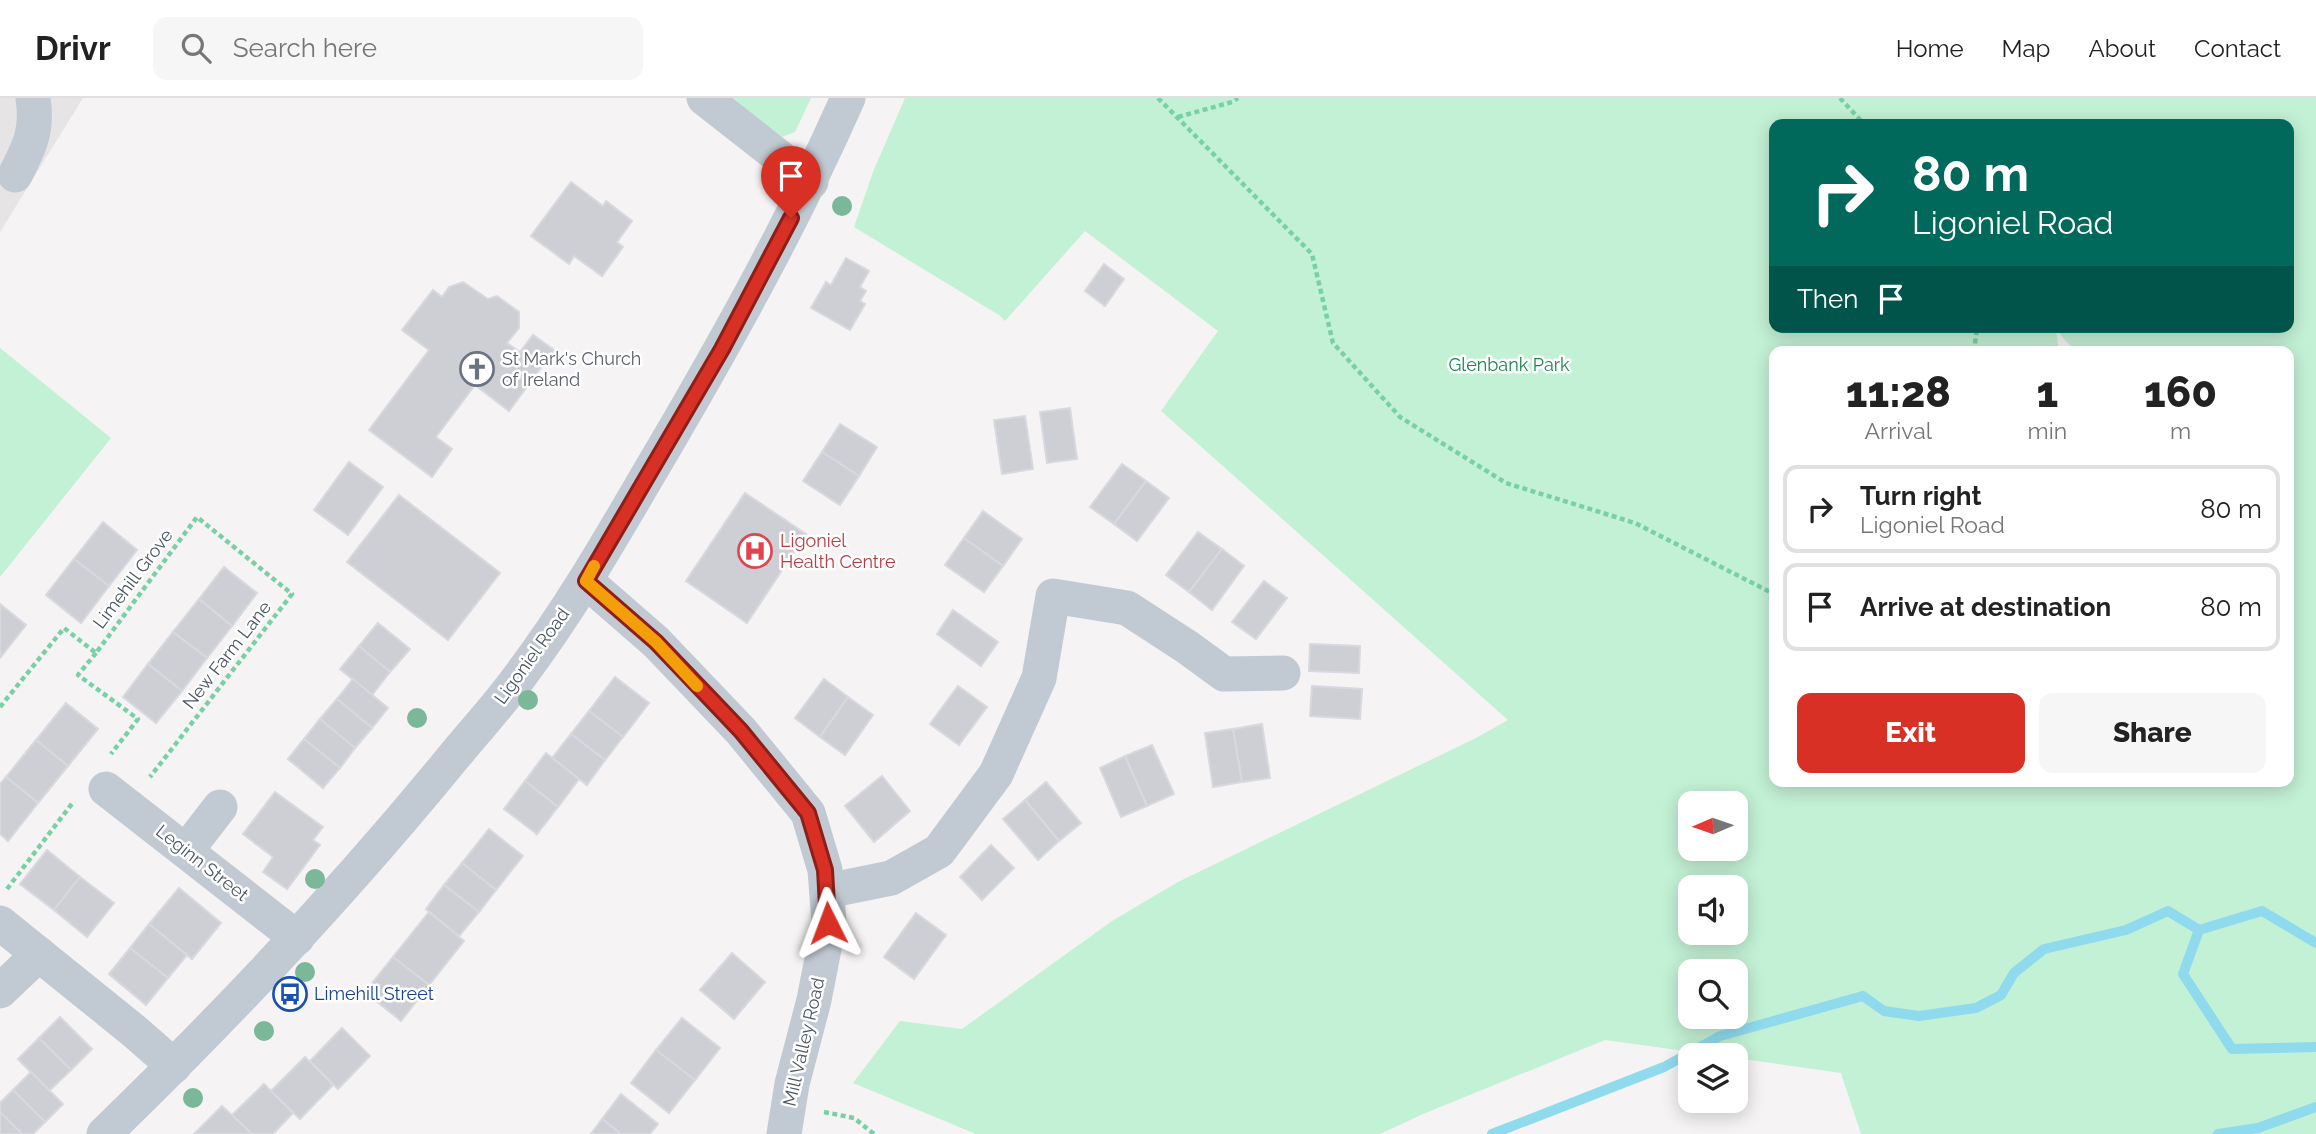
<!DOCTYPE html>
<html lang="en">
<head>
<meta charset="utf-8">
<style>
  body { margin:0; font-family:Raleway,sans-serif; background:#f6f6f6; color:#222; height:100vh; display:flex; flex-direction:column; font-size:26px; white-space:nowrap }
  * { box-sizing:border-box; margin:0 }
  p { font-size:23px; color:#767676 }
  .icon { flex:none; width:38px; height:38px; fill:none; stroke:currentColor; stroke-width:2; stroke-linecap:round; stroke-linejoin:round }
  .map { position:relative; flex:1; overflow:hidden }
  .panel { position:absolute; left:1769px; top:248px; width:525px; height:441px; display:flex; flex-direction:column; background:#fff; border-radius:14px; box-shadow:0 4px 18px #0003 }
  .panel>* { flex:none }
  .guide { position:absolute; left:1769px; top:21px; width:525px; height:214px; border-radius:14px; box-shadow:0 4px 18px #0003; background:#00695c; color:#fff; overflow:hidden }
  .needle { width:46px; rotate:268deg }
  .fabs { position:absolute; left:1678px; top:693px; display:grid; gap:14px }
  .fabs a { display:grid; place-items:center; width:70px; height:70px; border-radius:14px; background:#fff; box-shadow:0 4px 18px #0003; font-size:35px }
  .pin { position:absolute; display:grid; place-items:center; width:60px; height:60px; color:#fff; margin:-72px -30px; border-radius:50% 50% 50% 0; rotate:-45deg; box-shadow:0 0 7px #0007 }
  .pin .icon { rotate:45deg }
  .me { position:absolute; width:77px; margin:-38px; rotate:357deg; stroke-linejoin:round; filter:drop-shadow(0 0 5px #0008) }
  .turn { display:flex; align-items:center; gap:24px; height:147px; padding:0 28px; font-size:32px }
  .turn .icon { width:91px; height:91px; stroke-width:2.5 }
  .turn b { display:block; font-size:49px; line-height:60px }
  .then { display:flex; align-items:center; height:66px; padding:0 28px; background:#0003; gap:14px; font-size:26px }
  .eta { display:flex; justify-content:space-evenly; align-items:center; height:119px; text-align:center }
  .eta b { font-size:42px; font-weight:800; line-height:49px }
  .action { display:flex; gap:14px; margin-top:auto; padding:14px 28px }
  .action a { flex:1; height:80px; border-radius:14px; background:#d93025; color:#fff; font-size:28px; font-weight:800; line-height:80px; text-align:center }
  .action a+a { background:#f6f6f6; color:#222 }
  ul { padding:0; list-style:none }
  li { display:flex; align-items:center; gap:21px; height:88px; margin:0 14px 10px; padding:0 14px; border:4px solid #e0e0e0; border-radius:14px }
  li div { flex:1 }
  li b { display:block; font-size:26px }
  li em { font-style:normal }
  header { display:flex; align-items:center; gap:42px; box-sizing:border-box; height:98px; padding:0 35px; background:#fff; border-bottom:2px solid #e0e0e0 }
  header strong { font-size:33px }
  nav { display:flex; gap:38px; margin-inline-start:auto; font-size:24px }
  .search { width:490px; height:63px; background:#f6f6f6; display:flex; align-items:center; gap:18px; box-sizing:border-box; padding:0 24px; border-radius:14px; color:#767676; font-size:26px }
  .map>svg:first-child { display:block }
</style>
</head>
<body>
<header>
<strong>Drivr</strong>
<div class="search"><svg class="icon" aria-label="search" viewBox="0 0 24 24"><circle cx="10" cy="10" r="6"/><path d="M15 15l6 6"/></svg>Search here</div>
<nav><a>Home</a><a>Map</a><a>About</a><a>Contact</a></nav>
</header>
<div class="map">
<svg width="2316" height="1036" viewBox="0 0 2316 1036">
  <rect width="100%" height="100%" fill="#f5f3f3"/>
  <path fill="#e6e4e5" d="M0 0H83L0 134Z"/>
  <g fill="#c3f1d5" fill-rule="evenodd">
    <path d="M729 0H811L795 34 782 39Z"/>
    <path d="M905 0H2316V1036H1861L1841 975 1736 960V957H1714L1605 942 1423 1016 1380 1036H976L853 985 900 923 962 931 1112 823 1178 784 1476 640 1508 622 1161 313 1218 233 1085 133 1005 223 999 217 854 129 873 74ZM2289 26V229H1774V26ZM2056 231 2075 254H2289V684H1774V254H2059ZM1736 705V751H1690V705ZM1736 789V835H1690V789ZM1736 873V919H1690V873Z"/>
    <path d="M0 250 111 340 0 479Z"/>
  </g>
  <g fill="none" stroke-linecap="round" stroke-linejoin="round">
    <g stroke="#90daee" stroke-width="10">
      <path d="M2199 832 2183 876 2232 951 2316 949"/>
      <path d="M2199 832 2262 813 2316 845"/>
      <path d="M1492 1036 1664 969 1720 938 1863 898 1884 913 1919 918 1976 910 2001 897 2014 875 2044 851 2126 832 2168 813 2199 832"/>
      <path d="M2218 1036 2258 1030 2316 1009"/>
    </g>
  </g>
  <g fill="#cdcfd5" stroke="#d7d9de" stroke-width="2">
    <path d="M571 84 603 108 606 103 632 123 617 144 623 149 602 178 574 158 569 166 531 138Z"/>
    <path d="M846 160 869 173 860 189 866 193 860 203 865 206 850 232 811 210 826 184 831 187Z"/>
    <path d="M1104 166 1124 181 1105 208 1085 193Z"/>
    <path d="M463 184 488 201 497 198 519 214V230L507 245 520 254 533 237 554 252 509 313 475 287 436 339 452 351 432 379 369 332 429 252 402 232 433 192 442 199 449 189Z"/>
    <path d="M1070 310 1077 361 1047 365 1040 314Z"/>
    <path d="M1025 318 1033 371 1002 376 994 322Z"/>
    <path d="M840 326 877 349 859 378 822 354Z"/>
    <path d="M822 354 859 378 840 407 803 383Z"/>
    <path d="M349 364 383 389 348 437 314 412Z"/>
    <path d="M1122 366 1146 383 1114 426 1090 409Z"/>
    <path d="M1146 383 1169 400 1137 443 1114 426Z"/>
    <path d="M745 395 806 436 747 525 686 483Z"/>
    <path d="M399 397 500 475 448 542 347 464Z"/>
    <path d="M983 413 1022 441 1003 468 964 440Z"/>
    <path d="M103 424 137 452 109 488 74 461Z"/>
    <path d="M1198 434 1222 451 1189 494 1166 477Z"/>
    <path d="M964 440 1003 468 984 494 945 467Z"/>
    <path d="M1222 451 1244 468 1212 512 1189 494Z"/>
    <path d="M74 461 109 488 81 525 46 497Z"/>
    <path d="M224 469 257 495 232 528 199 501Z"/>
    <path d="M1264 483 1287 500 1256 541 1232 524Z"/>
    <path d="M199 501 232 528 207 560 173 534Z"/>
    <path d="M0 506 26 527 0 560Z"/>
    <path d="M953 512 998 544 981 568 937 536Z"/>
    <path d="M378 525 410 551 390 574 359 548Z"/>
    <path d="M173 534 207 560 182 593 148 566Z"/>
    <path d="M1310 546 1360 548 1359 575 1309 573Z"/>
    <path d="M359 548 390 574 372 597 340 571Z"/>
    <path d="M148 566 182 593 156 625 123 599Z"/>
    <path d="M615 579 649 605 623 639 589 613Z"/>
    <path d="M353 581 388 610 372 630 337 601Z"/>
    <path d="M824 581 848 599 820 639 795 620Z"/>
    <path d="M958 588 987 609 959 647 930 626Z"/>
    <path d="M1312 588 1362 591 1360 621 1310 618Z"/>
    <path d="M848 599 873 617 845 657 820 639Z"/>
    <path d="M337 601 372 630 355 650 320 621Z"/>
    <path d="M66 605 98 631 68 668 36 642Z"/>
    <path d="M589 613 623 639 605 662 571 636Z"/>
    <path d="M320 621 355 650 340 670 304 641Z"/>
    <path d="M1262 626 1270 680 1242 684 1233 631Z"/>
    <path d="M1233 631 1242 684 1213 689 1205 635Z"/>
    <path d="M571 636 605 662 587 687 552 660Z"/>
    <path d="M304 641 340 670 323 690 288 661Z"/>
    <path d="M36 642 68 668 38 705 6 679Z"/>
    <path d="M1152 647 1174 696 1147 708 1125 658Z"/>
    <path d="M546 655 579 681 558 709 525 683Z"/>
    <path d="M1125 658 1147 708 1121 719 1100 670Z"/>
    <path d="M882 678 910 713 874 744 845 708Z"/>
    <path d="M6 679 38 705 8 743 0 736V686Z"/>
    <path d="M525 683 558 709 537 736 504 711Z"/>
    <path d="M1046 684 1081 725 1059 743 1025 702Z"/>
    <path d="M275 694 323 729 313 742 320 747 287 791 263 774 273 759 243 736Z"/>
    <path d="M1025 702 1059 743 1038 762 1003 721Z"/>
    <path d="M489 731 523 758 496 792 462 765Z"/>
    <path d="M991 747 1014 770 982 802 960 779Z"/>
    <path d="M47 752 80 779 54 812 20 786Z"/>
    <path d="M462 765 496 792 479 814 444 787Z"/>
    <path d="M80 779 114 805 87 839 54 812Z"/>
    <path d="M444 787 479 814 459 838 426 811Z"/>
    <path d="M179 790 221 825 192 861 149 826Z"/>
    <path d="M429 814 464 843 429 887 393 859Z"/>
    <path d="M916 815 946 837 914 881 884 859Z"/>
    <path d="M149 826 187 857 168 880 130 850Z"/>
    <path d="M130 850 168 880 146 907 109 876Z"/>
    <path d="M732 855 765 884 734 921 700 892Z"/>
    <path d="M393 859 429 887 401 923 365 894Z"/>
    <path d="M60 919 92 951 71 972 39 940Z"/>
    <path d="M682 920 720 950 695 982 656 952Z"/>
    <path d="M342 930 370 958 338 991 310 963Z"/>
    <path d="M39 940 71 972 49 993 18 961Z"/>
    <path d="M656 952 695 982 669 1015 631 985Z"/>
    <path d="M305 959 333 987 300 1021 271 993Z"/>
    <path d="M31 974 63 1006 45 1024 13 992Z"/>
    <path d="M264 986 293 1015 273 1036H252L232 1017Z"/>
    <path d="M13 992 45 1024 33 1036H22L0 1014V1005Z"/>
    <path d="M621 996 658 1026 650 1036H621L602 1021Z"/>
    <path d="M222 1008 251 1035V1036H194Z"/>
    <path d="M0 1014 22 1036H0Z"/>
    <path d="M602 1021 621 1036H591Z"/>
  </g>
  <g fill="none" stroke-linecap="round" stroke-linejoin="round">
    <g stroke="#7ad0a6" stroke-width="4.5" stroke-dasharray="5 3.5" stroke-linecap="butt">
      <path d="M1158 0 1312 156 1333 245 1400 319 1506 385 1635 425 1774 496"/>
      <path d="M1840 0 1864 26"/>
      <path d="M1178 19 1232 4 1238 0"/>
      <path d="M1974 254 1977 229"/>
      <path d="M96 555 78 577 138 621 111 656"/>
      <path d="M0 609 64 530 96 555 197 419 292 496 150 679"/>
      <path d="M7 791 74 703"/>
      <path d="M824 1014 854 1020 874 1036"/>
    </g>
    <g stroke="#c1cad2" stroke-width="35">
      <path d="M704 0 811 84"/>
      <path d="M15 77C30 48 38 32 33 0"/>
      <path d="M586 483 656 544 741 633 808 715 825 772 829 825 814 902 792 986 784 1036"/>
      <path d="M106 691 297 840"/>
      <path d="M186 753 220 709"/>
      <path d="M827 793 891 780 939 753 996 676 1039 580 1053 498 1127 510 1187 549 1224 576 1283 575"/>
      <path d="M0 825 134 933 174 968"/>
      <path d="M0 893 39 856"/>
      <path d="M104 1036C226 918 343 794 451 662 474 634 499 607 520 578 575 505 619 426 665 348 731 235 795 120 848 0"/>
    </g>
  </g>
  <g fill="#7bb799">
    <circle cx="842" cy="108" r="10"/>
    <circle cx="528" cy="602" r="10"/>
    <circle cx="417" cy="620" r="10"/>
    <circle cx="315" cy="781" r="10"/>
    <circle cx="305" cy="874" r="10"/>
    <circle cx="264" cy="933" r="10"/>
    <circle cx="193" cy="1000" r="10"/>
  </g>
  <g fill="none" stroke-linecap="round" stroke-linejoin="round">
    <g stroke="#8d1f18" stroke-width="18">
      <path id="route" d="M791 120 722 251 586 483 656 544 722 613 741 633 808 715 825 772 828 825"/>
    </g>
    <use href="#route" stroke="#d93025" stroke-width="12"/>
    <path stroke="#f59e0b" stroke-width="12" d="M594 468 586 483 656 544 697 588"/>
  </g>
  <defs>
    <g id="church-ring" transform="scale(1.75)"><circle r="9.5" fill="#fff" stroke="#6b7280" stroke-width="1.5"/><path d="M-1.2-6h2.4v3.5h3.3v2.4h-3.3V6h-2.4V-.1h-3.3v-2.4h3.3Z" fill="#6b7280"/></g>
    <g id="hospital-ring" transform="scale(1.75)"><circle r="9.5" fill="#fff" stroke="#e0444e" stroke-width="1.5"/><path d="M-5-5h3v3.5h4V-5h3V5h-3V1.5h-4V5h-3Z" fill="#e0444e"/></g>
    <g id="bus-ring" transform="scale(1.75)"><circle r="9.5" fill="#fff" stroke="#1a4fb4" stroke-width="1.5"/><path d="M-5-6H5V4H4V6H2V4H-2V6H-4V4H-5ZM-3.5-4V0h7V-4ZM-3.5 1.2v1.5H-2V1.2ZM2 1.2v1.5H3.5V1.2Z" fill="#1a4fb4"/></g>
  </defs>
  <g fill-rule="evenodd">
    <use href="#church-ring" x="477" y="271"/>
    <use href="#hospital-ring" x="755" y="453"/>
    <use href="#bus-ring" x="290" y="896"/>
  </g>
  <g text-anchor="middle" stroke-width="5" stroke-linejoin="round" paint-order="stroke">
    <g font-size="18" fill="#5b616d" stroke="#fff" text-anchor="start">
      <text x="502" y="267">St Mark's Church<tspan x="502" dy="21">of Ireland</tspan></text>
    </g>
    <g font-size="18" fill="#17864f" stroke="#fff">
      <text x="1509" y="273">Glenbank Park</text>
    </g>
    <g font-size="18" fill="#be3a42" stroke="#fff" text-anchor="start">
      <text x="780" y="449">Ligoniel<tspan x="780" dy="21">Health Centre</tspan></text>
    </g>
    <g font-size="18" fill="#4a5661" stroke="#fff">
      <text transform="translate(133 481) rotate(-53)" y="6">Limehill Grove</text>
      <text transform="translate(227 557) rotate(-52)" y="6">New Farm Lane</text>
      <text transform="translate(532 558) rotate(-54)" y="6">Ligoniel Road</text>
      <text transform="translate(202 765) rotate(38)" y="6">Leginn Street</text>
      <text transform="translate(804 944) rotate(-77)" y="6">Mill Valley Road</text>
    </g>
    <g font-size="18" fill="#164399" stroke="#fff" text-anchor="start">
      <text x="314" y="902">Limehill Street</text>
    </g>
  </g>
</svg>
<div class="fabs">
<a><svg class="needle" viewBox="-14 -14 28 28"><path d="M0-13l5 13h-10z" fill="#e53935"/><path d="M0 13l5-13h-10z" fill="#767676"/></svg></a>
<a><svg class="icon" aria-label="sound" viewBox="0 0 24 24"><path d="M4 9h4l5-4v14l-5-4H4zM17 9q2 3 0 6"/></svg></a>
<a><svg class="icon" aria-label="search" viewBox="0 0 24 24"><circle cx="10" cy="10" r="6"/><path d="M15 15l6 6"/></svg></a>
<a><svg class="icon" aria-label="layers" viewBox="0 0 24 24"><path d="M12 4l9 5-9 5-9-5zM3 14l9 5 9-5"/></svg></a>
</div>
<div class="pin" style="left:791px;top:120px;background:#d93025"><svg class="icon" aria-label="arrive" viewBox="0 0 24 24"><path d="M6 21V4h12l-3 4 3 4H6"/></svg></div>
<svg class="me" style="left:828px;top:825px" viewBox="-20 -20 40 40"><path d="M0-17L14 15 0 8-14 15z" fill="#d93025" stroke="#fff" stroke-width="4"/></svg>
<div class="guide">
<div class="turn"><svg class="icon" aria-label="right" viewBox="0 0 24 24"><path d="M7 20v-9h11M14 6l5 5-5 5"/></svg><div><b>80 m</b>Ligoniel Road</div></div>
<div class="then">Then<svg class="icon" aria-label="arrive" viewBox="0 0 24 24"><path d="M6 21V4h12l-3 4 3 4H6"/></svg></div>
</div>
<section class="panel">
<div class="eta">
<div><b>11:28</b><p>Arrival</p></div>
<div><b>1</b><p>min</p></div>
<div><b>160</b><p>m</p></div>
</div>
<ul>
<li><svg class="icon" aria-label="right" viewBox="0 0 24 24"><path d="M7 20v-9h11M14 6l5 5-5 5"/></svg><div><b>Turn right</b><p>Ligoniel Road</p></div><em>80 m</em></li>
<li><svg class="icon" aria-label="arrive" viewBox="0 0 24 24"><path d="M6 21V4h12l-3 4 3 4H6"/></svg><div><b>Arrive at destination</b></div><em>80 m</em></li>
</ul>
<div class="action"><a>Exit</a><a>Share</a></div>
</section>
</div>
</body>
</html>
